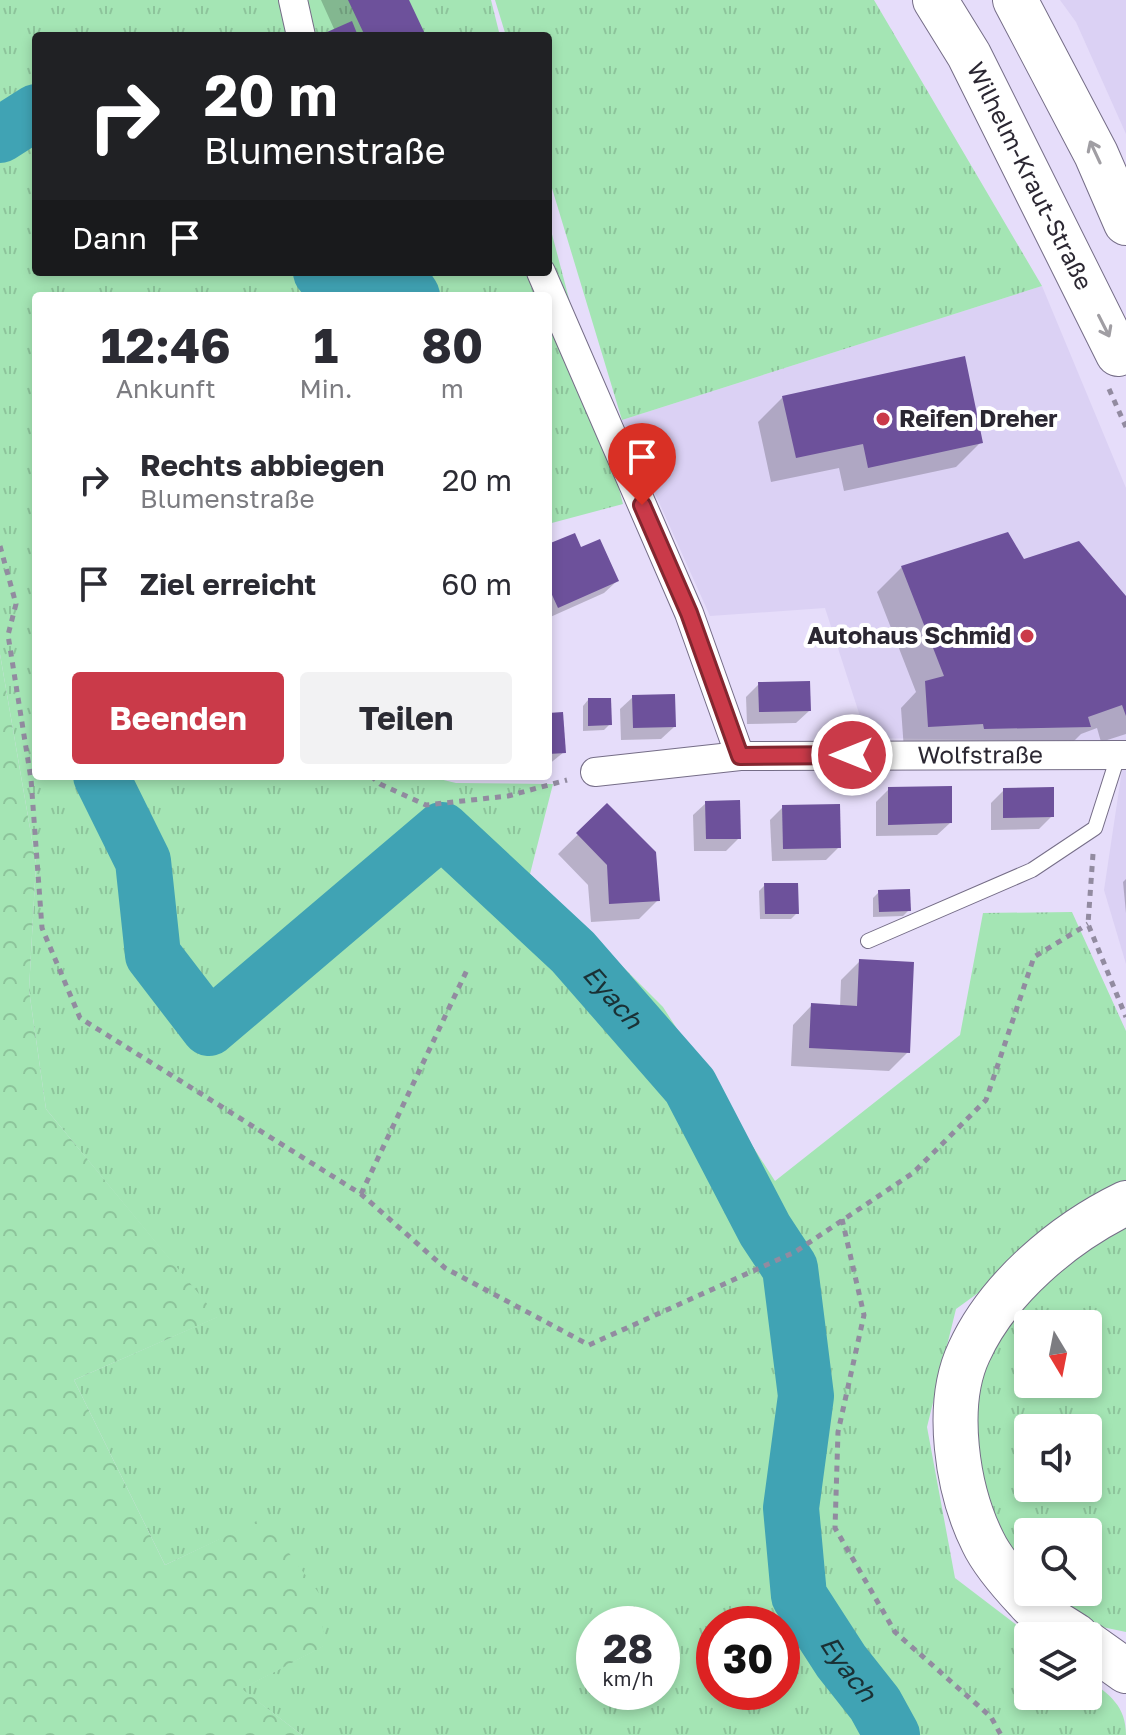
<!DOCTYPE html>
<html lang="de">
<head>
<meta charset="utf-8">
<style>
  body { margin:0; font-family:"Golos Text",sans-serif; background:#f2f2f3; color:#2b2b33; height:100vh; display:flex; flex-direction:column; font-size:30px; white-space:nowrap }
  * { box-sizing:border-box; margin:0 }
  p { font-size:26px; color:#7c7c81 }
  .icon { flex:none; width:44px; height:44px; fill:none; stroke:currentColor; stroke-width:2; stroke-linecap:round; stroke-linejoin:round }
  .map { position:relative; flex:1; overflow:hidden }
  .details { position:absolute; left:32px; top:292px; width:520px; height:488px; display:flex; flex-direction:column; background:#fff; border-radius:8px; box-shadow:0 4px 12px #0003 }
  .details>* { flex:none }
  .top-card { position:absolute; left:32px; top:32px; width:520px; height:244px; border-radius:8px; box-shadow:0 4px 12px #0003; background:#202124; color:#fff; overflow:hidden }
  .needle { width:52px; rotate:170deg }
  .fabs { position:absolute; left:1014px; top:1310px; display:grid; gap:16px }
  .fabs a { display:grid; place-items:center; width:88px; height:88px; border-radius:8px; background:#fff; box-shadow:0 4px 12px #0003; font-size:40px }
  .speed { position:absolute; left:576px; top:1606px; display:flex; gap:16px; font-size:40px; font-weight:700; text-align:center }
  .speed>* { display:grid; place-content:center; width:104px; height:104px; border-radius:50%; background:#fff; box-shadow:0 4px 12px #0003; line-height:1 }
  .speed small { font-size:20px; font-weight:400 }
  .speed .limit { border:12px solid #d22; background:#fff; color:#111 }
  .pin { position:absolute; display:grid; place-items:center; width:68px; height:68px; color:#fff; margin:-82px -34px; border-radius:50% 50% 50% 0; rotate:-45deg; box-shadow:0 0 8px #0007 }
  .pin .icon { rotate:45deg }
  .me { position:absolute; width:88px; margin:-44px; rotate:270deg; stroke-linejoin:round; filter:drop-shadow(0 0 6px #0008) }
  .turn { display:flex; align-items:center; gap:28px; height:168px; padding:0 40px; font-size:36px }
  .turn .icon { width:104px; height:104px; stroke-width:2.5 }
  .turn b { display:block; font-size:56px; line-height:68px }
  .then { display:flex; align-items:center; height:76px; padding:0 40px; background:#0003; gap:16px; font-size:30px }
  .eta { display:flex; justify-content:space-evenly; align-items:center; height:136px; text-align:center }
  .eta b { font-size:48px; font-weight:700; line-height:56px }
  .primary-button { display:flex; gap:16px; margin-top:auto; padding:16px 40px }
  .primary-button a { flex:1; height:92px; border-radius:8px; background:#ca3a49; color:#fff; font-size:32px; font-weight:700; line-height:92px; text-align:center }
  .primary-button a+a { background:#f2f2f3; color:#2b2b33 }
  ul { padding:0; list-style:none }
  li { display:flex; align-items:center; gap:24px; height:104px; padding:0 40px }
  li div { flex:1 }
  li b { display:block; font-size:30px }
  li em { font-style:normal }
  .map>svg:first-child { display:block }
</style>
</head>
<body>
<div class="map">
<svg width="1126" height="1735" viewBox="0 0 1126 1735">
  <defs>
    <pattern id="grass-tufts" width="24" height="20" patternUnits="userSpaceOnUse" patternTransform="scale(2)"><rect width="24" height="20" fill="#a4e5b4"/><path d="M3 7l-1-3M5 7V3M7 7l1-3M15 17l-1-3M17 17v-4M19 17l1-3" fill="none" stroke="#8dc49b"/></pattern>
    <pattern id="forest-crowns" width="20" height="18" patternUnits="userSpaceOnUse" patternTransform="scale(2)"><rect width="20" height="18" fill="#a4e5b4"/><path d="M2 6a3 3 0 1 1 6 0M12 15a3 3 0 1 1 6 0" fill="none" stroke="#8dc49b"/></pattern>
  </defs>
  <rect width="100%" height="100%" fill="#e6ddfa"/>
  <g fill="#dbd1f4">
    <path d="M1060 0H1126V134L1076 22Z"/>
    <path d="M1042 286 1126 488V742L867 738 825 608 710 616 622 420Z"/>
    <path d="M1126 743V964L1104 890Z"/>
  </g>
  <g fill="url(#grass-tufts)" fill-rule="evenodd">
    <path d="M0 0H491L500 36H36V272H548V219L623 504 548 524V296H36V776H427L456 783 553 784 530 874 663 1007 775 1181 960 1035 983 913 1072 912 1126 1031V1186L956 1309 927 1427 955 1578 1031 1636H1028V1696H1088V1679C1110 1695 1126 1706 1126 1735H302L241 1689 323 1646 263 1519 165 1565 74 1380 217 1317 46 1109 29 990 36 863 0 654ZM594 1624H662V1692H594ZM714 1624H782V1692H714Z"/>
    <path d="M495 0H874L1042 286 622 420 548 175V36H506Z"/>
    <path d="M1126 1218V1632L1088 1624 1043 1592H1088V1532H1028V1576L994 1534 972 1436 984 1356 1059 1261ZM1028 1324H1088V1384H1028ZM1028 1428H1088V1488H1028Z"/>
  </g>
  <path fill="url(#forest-crowns)" d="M0 654 36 863 29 990 46 1109 218 1317 74 1380 165 1565 263 1518 321 1596 324 1646 242 1689 302 1735H0Z"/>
  <g fill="#0003">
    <path d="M321 0H407L424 36H323L335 31Z"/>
    <path d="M783 397 981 442 956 467 844 491 839 468 771 482 758 422Z"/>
    <path d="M548 547 580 549 617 581 604 593 548 618Z"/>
    <path d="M1023 562 1126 599V734L1101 742 1097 728 1081 734 1064 751 904 750 901 708 916 692 877 592 902 567Z"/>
    <path d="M759 684 809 711 796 723 747 724 746 697Z"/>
    <path d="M633 697 674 727 661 739 621 740 620 709Z"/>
    <path d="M588 700 610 724 604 730 583 731V706Z"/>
    <path d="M548 715 564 752 548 765Z"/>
    <path d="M889 789 950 823 937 835 876 836V802Z"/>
    <path d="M1004 790 1052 816 1039 829 991 830V803Z"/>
    <path d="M706 803 739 838 726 851H694L693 815Z"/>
    <path d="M607 806 658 900 639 919 591 922 588 885 558 854Z"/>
    <path d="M783 807 839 847 826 860 772 861 770 820Z"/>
    <path d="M1126 879V913L1123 882Z"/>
    <path d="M765 885 797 913 791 919H760L759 891Z"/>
    <path d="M879 892 909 910 903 916 873 917V898Z"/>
    <path d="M860 961 908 1052 889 1071 791 1066 793 1025 812 1005 840 1007 841 980Z"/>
  </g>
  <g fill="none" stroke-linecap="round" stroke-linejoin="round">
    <g stroke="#40a3b4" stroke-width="56">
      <path d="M0 135 36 112"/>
      <path d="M321 272 408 290 412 296"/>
      <path id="s1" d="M101 776 143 861 153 955 209 1028 442 830 573 952 690 1086 765 1230 790 1268 806 1396 791 1508 799 1596 841 1661 875 1704 892 1735"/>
    </g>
  </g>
  <g fill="#6d519b">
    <path d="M348 0H409L426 36H365Z"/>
    <path d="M352 21 358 36H318Z"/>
    <path d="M965 356 983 443 868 468 863 444 796 458 782 396Z"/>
    <path d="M1008 532 1024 559 1079 541 1126 596V716L1122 705 1088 717 1091 727 984 729 983 724 928 727 925 681 944 676 901 566Z"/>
    <path d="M575 533 581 547 600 539 619 581 558 608 548 586V544Z"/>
    <path d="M810 681 811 711 759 712 758 682Z"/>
    <path d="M675 694 676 727 633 728 632 695Z"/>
    <path d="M588 698H611L612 725 588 726Z"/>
    <path d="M563 712 566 753 548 754V713Z"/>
    <path d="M952 786V823L888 825V787Z"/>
    <path d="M1054 787V817L1003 818V788Z"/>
    <path d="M740 800 741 839H706L705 801Z"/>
    <path d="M607 803 656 852 660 901 609 904 607 865 576 833Z"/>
    <path d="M840 804 841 848 783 849 782 805Z"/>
    <path d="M764 883H798L799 914H765Z"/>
    <path d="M910 889 911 911 879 912 878 890Z"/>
    <path d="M859 959 914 962 910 1053 809 1048 811 1003 857 1006Z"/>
  </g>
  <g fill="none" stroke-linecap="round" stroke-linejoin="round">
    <g stroke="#756d87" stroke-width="16">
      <path id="service" d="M868 941 1032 870 1095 828 1118 756"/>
    </g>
    <g stroke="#756d87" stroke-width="30">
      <g id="minor">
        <path d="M293 0 301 36"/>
        <path d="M541 272 689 613 740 756"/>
        <path id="s2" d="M595 772 740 756 1126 755"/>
      </g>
    </g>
    <g stroke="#756d87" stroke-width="46">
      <g id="trunk">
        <path id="s3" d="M935 0 969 55 1118 354"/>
        <path d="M1015 0 1096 154 1126 223"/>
        <path d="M1076 1636C1060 1625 1039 1615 1027 1600 1012 1584 992 1561 983 1542 957 1490 944 1405 969 1352 998 1288 1064 1233 1126 1203"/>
        <path d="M1088 1644 1126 1671"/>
      </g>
    </g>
    <g stroke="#928ba0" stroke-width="5" stroke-dasharray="6 6" stroke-linecap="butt">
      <path d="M1109 389 1126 427"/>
      <path d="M0 546 16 604 8 635 31 779 42 928 80 1018 361 1194 445 1268 589 1345 795 1252 913 1173 986 1100 1034 957 1088 924"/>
      <path d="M371 776 380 784 426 805 508 796 567 780"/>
      <path d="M1093 854 1088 924 1126 1017"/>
      <path d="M361 1194 467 970"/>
      <path d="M842 1219 864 1315 838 1432 835 1528 895 1632 991 1717 1001 1735"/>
    </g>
    <use href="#service" stroke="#fff" stroke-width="14"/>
    <use href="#minor" stroke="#fff" stroke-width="28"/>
    <use href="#trunk" stroke="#fff" stroke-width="44"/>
  </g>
  <defs><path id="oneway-shaft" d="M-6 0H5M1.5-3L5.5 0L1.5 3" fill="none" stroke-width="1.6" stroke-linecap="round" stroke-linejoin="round" transform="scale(2)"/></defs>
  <g stroke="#a09ea3">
    <use href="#oneway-shaft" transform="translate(1095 152) rotate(-115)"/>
    <use href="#oneway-shaft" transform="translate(1104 326) rotate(63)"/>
  </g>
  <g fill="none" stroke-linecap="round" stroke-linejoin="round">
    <g stroke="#83262f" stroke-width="20">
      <path id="route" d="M642 505 689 613 740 756 852 755"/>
    </g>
    <use href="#route" stroke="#ca3a49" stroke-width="14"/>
  </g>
  <g fill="#ca3a49" stroke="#fff" stroke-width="3">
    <circle cx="883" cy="419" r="8"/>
    <circle cx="1027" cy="636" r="8"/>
  </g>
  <g text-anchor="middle" stroke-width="8" stroke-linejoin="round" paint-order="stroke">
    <g font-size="24" fill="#2b2732" stroke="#fff">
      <text dy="8" stroke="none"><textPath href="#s3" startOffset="200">Wilhelm-Kraut-Straße</textPath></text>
      <text dy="8" stroke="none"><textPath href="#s2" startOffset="386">Wolfstraße</textPath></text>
    </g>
    <g font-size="24" font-weight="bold" fill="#2b2732" stroke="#fff" text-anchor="start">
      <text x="899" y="427">Reifen Dreher</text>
      <text x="1011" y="644" text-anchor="end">Autohaus Schmid</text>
    </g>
    <g font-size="26" font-style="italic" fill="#1a3135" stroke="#fff">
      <text dy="9" stroke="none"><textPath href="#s1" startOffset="826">Eyach</textPath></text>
      <text dy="9" stroke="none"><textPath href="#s1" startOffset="1570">Eyach</textPath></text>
    </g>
  </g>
</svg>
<div class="fabs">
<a><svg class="needle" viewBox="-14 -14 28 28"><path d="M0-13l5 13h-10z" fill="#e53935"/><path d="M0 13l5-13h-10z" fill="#7c7c81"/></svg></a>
<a><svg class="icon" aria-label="sound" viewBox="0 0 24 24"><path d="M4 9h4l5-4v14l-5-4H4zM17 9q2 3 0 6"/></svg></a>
<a><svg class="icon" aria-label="search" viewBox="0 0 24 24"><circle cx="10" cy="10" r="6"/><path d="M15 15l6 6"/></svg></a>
<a><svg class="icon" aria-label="layers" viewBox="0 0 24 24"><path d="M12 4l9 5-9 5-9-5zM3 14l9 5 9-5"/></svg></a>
</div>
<div class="speed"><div>28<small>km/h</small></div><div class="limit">30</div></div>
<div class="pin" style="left:642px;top:505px;background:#d93025"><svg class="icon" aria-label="arrive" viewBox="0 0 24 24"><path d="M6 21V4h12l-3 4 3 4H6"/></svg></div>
<svg class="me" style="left:852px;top:755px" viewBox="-20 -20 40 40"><circle r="17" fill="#ca3a49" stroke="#fff" stroke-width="3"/><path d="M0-11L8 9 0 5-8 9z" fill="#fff"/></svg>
<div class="top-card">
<div class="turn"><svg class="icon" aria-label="right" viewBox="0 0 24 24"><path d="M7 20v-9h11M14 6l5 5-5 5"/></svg><div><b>20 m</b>Blumenstraße</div></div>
<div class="then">Dann<svg class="icon" aria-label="arrive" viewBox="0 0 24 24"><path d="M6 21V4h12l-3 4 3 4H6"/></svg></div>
</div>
<section class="details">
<div class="eta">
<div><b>12:46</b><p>Ankunft</p></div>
<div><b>1</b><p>Min.</p></div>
<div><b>80</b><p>m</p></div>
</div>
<ul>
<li><svg class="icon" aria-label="right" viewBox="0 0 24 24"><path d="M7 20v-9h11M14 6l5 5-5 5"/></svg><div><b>Rechts abbiegen</b><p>Blumenstraße</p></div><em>20 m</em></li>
<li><svg class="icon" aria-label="arrive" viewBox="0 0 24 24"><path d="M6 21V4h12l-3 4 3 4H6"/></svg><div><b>Ziel erreicht</b></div><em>60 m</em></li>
</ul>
<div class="primary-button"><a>Beenden</a><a>Teilen</a></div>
</section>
</div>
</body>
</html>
